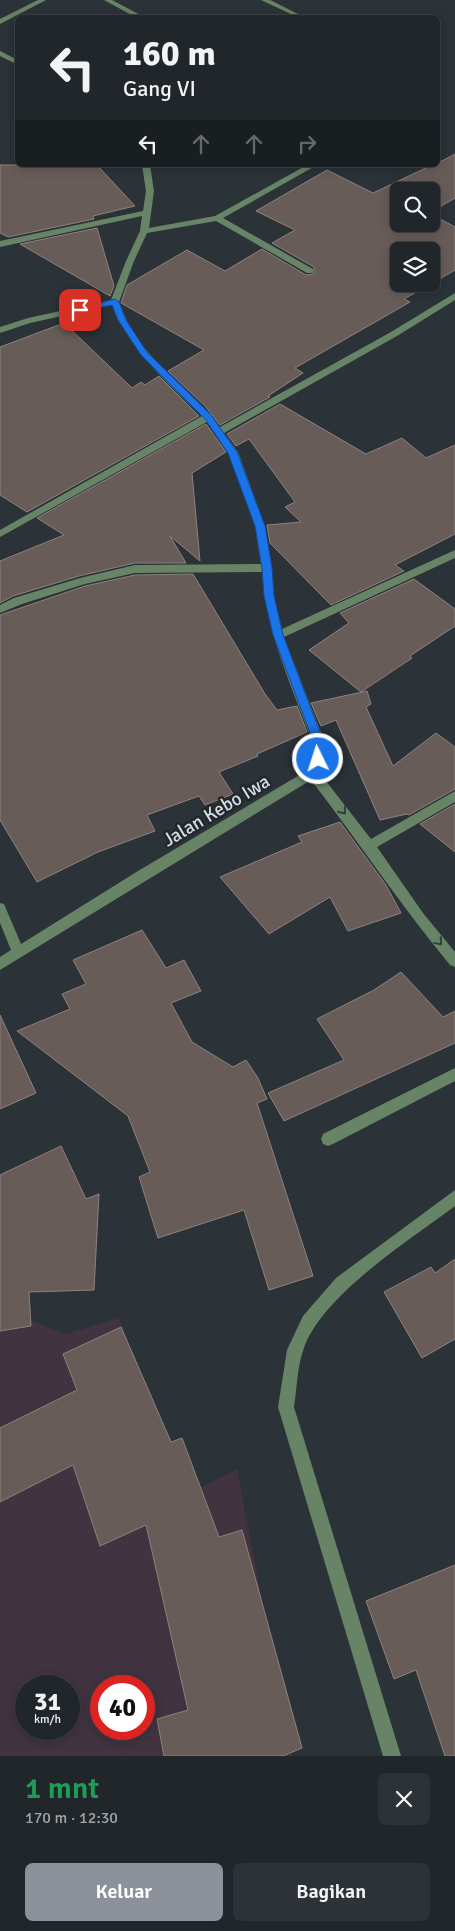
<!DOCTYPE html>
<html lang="id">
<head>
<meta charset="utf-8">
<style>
  body { margin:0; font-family:Signika,sans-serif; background:#2d3236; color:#f1f3f6; height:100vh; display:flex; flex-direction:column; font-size:19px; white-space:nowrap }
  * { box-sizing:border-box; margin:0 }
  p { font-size:16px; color:#a2a5a8 }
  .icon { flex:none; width:28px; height:28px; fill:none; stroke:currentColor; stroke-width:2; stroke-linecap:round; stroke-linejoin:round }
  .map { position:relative; height:1756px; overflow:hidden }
  .drawer { display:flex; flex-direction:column; background:#20262a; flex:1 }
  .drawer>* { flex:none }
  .guide { position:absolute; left:15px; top:15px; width:425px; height:152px; border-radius:8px; box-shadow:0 2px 12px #0003,0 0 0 1px #3d4347; background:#20262a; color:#f1f3f6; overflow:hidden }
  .tools { position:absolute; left:390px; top:182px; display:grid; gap:10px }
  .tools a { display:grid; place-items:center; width:50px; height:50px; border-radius:8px; background:#20262a; box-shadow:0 2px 12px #0003,0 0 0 1px #3d4347; font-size:25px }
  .speed { position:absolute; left:15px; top:1675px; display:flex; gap:10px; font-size:25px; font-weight:700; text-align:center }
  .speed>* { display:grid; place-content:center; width:65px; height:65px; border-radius:50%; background:#20262a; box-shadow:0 2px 12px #0003,0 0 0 1px #3d4347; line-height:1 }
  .speed small { font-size:12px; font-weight:400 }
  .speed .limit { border:8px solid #d22; background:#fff; color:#111 }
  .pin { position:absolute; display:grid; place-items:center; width:42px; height:42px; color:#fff; margin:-21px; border-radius:10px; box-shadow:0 2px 8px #0006 }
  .me { position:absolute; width:55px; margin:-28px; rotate:356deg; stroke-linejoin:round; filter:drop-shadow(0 0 4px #0008) }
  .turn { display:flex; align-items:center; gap:18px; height:105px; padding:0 25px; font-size:22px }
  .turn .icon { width:65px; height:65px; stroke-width:2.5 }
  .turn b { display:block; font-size:35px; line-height:42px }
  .lanes { display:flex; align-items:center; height:48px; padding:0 25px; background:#0003; justify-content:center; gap:25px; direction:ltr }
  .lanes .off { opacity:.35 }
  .round { display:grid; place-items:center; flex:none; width:52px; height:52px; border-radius:8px; background:#2d3236 }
  .head { display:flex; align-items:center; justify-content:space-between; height:85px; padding:0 25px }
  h1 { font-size:30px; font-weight:600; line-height:38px; color:#1e9e55 }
  .cta { display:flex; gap:10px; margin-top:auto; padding:10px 25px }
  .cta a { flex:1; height:58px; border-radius:8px; background:#8c9099; color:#fff; font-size:20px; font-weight:600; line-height:58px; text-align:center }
  .cta a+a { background:#2d3236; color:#f1f3f6 }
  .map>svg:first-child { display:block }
</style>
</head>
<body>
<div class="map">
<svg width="455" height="1756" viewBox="0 0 455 1756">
  <rect width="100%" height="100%" fill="#2b3238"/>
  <path fill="#413340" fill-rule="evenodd" d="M0 1309 66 1334 119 1318 185 1496 237 1469 292 1756H0ZM26 1686H69V1729H26ZM101 1686H144V1729H101Z"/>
  <g fill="#675c58" stroke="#8e827e">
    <path d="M455 154V198L431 212V191H399V224H431V214L455 227V270L431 284V251H399V284H431L404 299 410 302 295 368 303 373 268 396 270 397 220 425 205 406 168 371 204 350 121 303 127 285 187 250 225 271 262 249 306 275 314 274V267L272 243 295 230 256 211 327 170 373 193 432 165H438V163Z"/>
    <path d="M0 165H97L135 206 93 216 94 219 8 237 0 233Z"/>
    <path d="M97 228 114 286 110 296 20 244Z"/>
    <path d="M64 323 132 388 141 382 145 385 159 376 199 416 27 512 0 495V347Z"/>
    <path d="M280 404 366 454 402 438 426 458 455 445V534L395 565 404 571 331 605 270 543 267 525 301 522 285 507 295 502 249 439 236 446 227 434Z"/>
    <path d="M206 424 226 452 192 473 200 561 170 536 186 563H135L79 576 13 596 0 603V561L64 535 37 518Z"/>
    <path d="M193 574 265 694 277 710 297 706 307 732 257 754 258 756 219 772 233 794 205 805 199 796 147 815 155 831 98 852 37 882 0 820V615L85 586 135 575Z"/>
    <path d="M414 579 455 609V626L410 656 412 658 361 692 309 650 349 623 340 613Z"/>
    <path d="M367 691 371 704 366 707 393 766 436 733 455 747V789L409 815 407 814 380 820 336 720 321 726 311 703Z"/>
    <path d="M455 804V852L420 824Z"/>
    <path d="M340 822 386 885 401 913 348 931 330 897 269 934 220 877 302 842 298 836Z"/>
    <path d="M142 930 166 968 184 960 201 991 171 1003 192 1042 233 1067 246 1060 258 1078 267 1099 257 1103 313 1276 269 1290 244 1210 158 1238 139 1177 150 1172 128 1116 17 1031 70 1009 62 994 86 984 73 960Z"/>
    <path d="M401 972 443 1017 455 1011V1043L284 1121 268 1093 344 1060 317 1019 374 990Z"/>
    <path d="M0 1015 36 1093 0 1109Z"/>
    <path d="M61 1146 86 1199 99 1194 94 1290 29 1292 31 1326 0 1331V1175Z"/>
    <path d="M455 1259V1339L422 1358 384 1292 431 1267 435 1273Z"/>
    <path d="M121 1327 171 1442 182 1438 219 1537 242 1530 302 1748 283 1756H164L157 1719 188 1710 146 1525 100 1546 73 1465 0 1502V1428L77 1390 63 1354Z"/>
    <path d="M455 1565V1756H445L416 1670 394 1679 366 1601Z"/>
  </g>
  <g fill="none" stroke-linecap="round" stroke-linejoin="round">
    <g fill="#678467" fill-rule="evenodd">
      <path d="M38 0H46L0 24V19Z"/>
      <path d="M104 0H112L146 18H137Z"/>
      <path d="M261 0H270L300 15 295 16Z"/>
      <path d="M0 51 18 60V65L0 56Z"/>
      <path d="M142 165H150L154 191 149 228 215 216 307 165H317L223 218 313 269V273H307L216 221 147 233 134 261 119 302C126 320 135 338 148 352 170 379 200 399 220 427L391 332 455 293V300L397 336 224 433 238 452 265 526 272 568 274 596 282 629 455 550V558L284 637 325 743 319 772 371 839 455 791V802L377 847 423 913 455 952V967L450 965C401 906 358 841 311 780L0 970V957L11 950 0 923V903L4 904 21 944 138 871 308 770 313 743C292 687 266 632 262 572L135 573 85 584 22 604 0 613V605L14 598 80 578 135 565 261 564 255 526 228 452 207 422 0 537V530L202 416C168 383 130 351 112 305L30 323 0 333V327L28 318 111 300 126 261 140 231 142 216 0 247V241L143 211 146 191Z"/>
      <path d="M455 1068V1081L333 1144 328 1146 323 1144 321 1139 323 1134Z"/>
      <path d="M455 1190V1206C410 1240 319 1297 303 1351 297 1368 297 1389 294 1407L401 1756H383L278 1407 287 1350 303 1316 336 1278Z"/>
    </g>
  </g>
  <defs><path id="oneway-chevron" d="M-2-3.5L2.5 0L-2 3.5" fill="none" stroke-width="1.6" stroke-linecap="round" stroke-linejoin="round" transform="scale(1.25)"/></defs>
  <g stroke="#323f3c">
    <use href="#oneway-chevron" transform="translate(343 811) rotate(52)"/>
    <use href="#oneway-chevron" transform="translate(439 942) rotate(50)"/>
  </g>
  <path fill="#1a73e8" stroke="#114b97" d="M115 299 119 302 126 320 147 352 211 415 237 452 265 526 272 568 274 596 283 635 324 743 321 762H314L312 759 314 743 273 635 264 596 262 568 255 526 228 453 205 419 141 355 118 320 112 305 80 312 76 310Z"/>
  <g text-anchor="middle" stroke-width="5" stroke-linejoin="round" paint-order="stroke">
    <g font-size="19" fill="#d8dde1" stroke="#21282e">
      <text transform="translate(216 810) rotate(-31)" y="7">Jalan Kebo Iwa</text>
    </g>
  </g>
</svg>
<div class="tools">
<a><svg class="icon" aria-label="search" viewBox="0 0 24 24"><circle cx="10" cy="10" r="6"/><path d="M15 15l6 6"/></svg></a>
<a><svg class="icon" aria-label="layers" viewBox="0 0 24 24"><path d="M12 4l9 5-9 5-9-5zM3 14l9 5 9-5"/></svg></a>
</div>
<div class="speed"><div>31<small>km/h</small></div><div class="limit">40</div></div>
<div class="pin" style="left:80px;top:310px;background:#d93025"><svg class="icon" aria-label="arrive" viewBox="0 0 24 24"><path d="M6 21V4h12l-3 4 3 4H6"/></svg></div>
<svg class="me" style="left:318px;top:759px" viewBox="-20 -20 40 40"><circle r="17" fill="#1a73e8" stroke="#fff" stroke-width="3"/><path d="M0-11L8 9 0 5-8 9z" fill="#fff"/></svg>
<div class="guide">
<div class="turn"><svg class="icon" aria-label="left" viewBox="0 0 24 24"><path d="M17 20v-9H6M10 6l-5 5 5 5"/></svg><div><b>160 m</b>Gang VI</div></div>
<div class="lanes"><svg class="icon" aria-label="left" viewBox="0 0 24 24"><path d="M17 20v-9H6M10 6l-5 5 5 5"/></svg><svg class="icon off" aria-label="ahead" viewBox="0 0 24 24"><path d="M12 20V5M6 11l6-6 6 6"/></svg><svg class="icon off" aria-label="ahead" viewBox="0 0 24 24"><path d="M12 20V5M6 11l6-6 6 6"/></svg><svg class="icon off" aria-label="right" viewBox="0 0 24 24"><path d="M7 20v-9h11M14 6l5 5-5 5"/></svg></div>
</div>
</div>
<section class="drawer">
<div class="head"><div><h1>1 mnt</h1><p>170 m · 12:30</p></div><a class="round"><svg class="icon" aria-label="close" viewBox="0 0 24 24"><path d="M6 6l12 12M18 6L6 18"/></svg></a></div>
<div class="cta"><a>Keluar</a><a>Bagikan</a></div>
</section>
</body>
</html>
